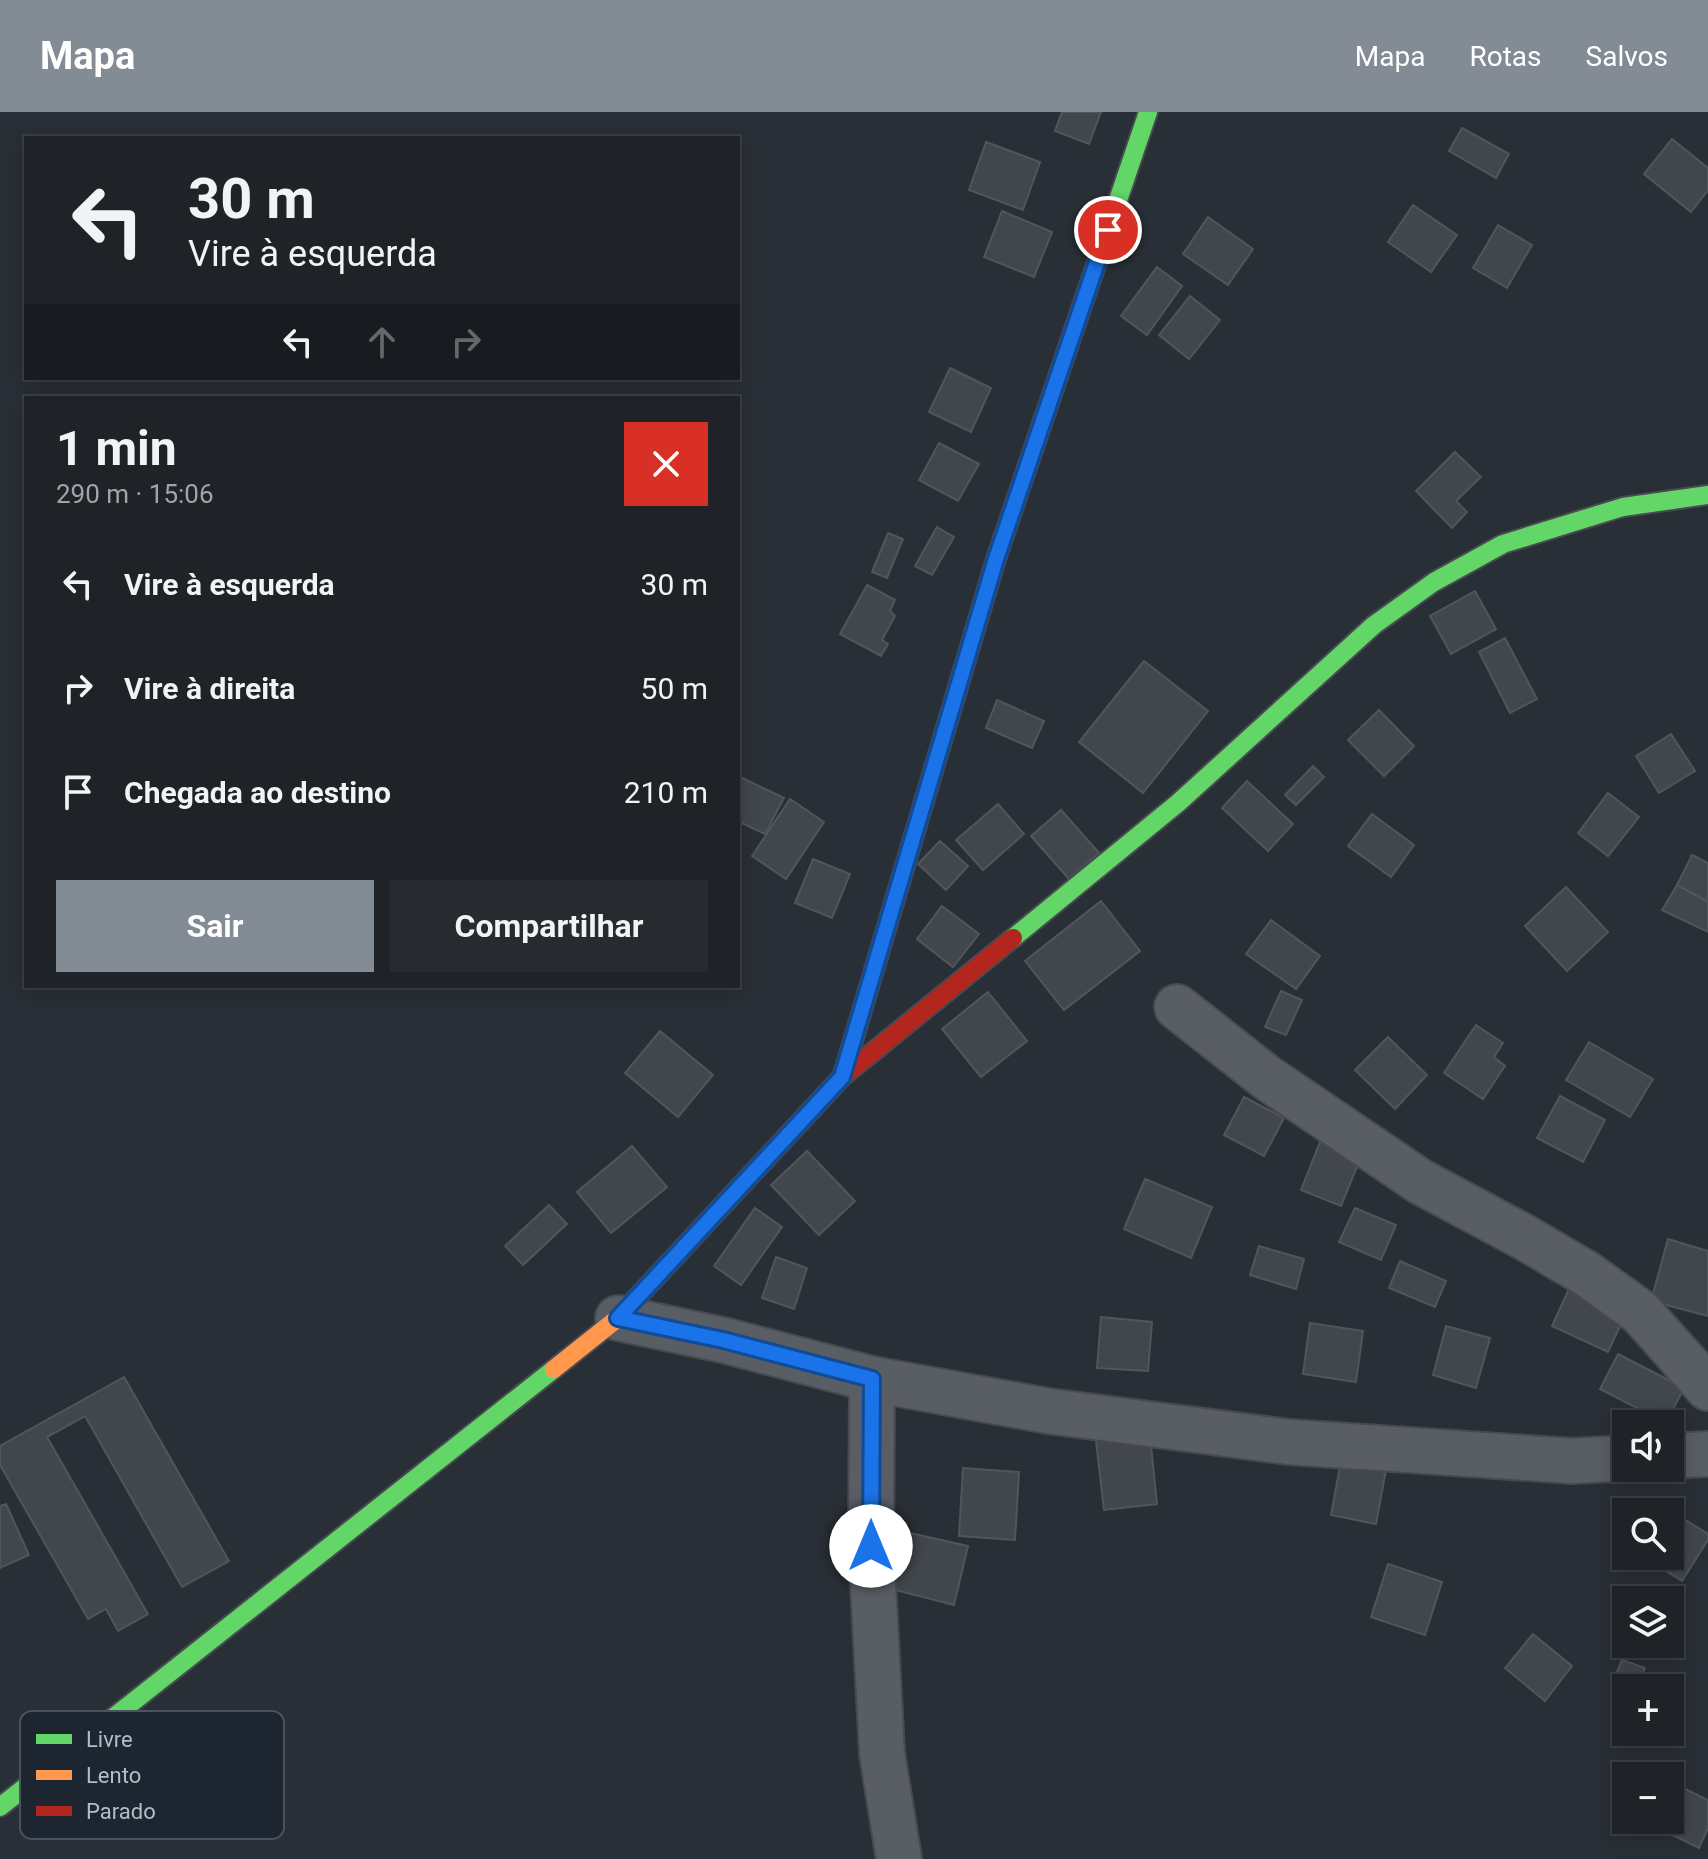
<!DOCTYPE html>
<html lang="pt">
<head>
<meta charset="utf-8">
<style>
  body { margin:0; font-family:Roboto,sans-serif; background:#272b30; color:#f1f3f6; height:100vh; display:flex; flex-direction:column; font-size:30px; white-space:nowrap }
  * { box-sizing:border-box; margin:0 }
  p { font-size:26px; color:#a1a4a8 }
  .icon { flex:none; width:44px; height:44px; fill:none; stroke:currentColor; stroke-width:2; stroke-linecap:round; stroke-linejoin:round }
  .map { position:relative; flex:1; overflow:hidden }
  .drawer { position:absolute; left:24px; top:284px; width:716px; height:592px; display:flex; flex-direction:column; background:#1f2328; border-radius:0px; box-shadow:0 4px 20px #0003,0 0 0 2px #3c4045 }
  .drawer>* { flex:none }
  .top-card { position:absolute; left:24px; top:24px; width:716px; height:244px; border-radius:0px; box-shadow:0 4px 20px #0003,0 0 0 2px #3c4045; background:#1f2328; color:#f1f3f6; overflow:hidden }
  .controls { position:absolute; left:1612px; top:1298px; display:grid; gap:16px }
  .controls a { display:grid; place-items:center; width:72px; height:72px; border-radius:0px; background:#1f2328; box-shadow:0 4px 20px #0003,0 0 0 2px #3c4045; font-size:40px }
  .pin { position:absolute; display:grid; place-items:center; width:68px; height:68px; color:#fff; margin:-34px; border:4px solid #fff; border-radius:50%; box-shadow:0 2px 8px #0007 }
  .me { position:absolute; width:88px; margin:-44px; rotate:0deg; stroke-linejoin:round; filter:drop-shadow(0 0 6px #0008) }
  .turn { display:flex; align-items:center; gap:28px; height:168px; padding:0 32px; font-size:36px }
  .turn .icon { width:104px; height:104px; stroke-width:2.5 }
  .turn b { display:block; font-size:56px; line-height:68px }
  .lanes { display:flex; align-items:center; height:76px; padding:0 32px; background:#0003; justify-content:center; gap:40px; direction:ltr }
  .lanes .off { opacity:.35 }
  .round { display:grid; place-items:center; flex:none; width:84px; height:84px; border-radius:0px; background:#272b30 }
  .summary { display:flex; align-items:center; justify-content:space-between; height:136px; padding:0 32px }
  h1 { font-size:48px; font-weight:700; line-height:60px }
  .cta { display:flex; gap:16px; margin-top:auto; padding:16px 32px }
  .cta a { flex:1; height:92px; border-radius:0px; background:#838b94; color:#fff; font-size:32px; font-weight:700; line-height:92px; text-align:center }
  .cta a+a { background:#272b30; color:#f1f3f6 }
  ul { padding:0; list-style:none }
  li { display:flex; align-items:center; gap:24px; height:104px; padding:0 32px }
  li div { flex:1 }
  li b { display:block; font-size:30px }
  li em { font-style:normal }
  header { display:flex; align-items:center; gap:48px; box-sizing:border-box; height:112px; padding:0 40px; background:#838b94; color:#fff }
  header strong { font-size:38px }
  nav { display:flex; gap:44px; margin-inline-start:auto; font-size:28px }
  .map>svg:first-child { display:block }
</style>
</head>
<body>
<header>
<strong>Mapa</strong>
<nav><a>Mapa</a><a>Rotas</a><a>Salvos</a></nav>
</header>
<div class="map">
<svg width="1708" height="1747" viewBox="0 0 1708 1747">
  <rect width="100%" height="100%" fill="#292f36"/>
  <g fill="#41474c" stroke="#51565d" stroke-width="2">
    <path d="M1062 0H1101L1089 32 1055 19Z"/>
    <path d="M1462 16 1509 42 1496 66 1449 39Z"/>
    <path d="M1672 27 1708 56V78L1691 100 1644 62Z"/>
    <path d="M986 30 1040 50 1023 98 969 78Z"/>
    <path d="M1413 93 1457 123 1431 160 1388 130Z"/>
    <path d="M1002 99 1052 120 1034 165 984 145Z"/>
    <path d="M1208 105 1253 137 1228 173 1183 142Z"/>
    <path d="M1498 113 1532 133 1507 176 1473 156Z"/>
    <path d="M1157 155 1182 174 1147 223 1121 204Z"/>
    <path d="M1190 184 1220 208 1189 247 1159 223Z"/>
    <path d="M950 256 991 276 971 320 929 300Z"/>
    <path d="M939 331 979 352 958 389 919 368Z"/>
    <path d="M1455 340 1481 365 1456 389 1467 400 1452 416 1416 379Z"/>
    <path d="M937 415 954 425 932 463 915 454Z"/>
    <path d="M888 421 903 427 887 466 872 460Z"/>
    <path d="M867 473 895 488 890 499 895 504 882 528 888 532 881 544 840 522Z"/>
    <path d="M1475 479 1496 517 1451 542 1430 504Z"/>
    <path d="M1505 526 1537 587 1510 601 1479 540Z"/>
    <path d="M1144 549 1208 599 1143 681 1079 630Z"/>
    <path d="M997 588 1044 609 1032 636 986 616Z"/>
    <path d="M1379 598 1414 634 1384 664 1348 628Z"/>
    <path d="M1671 622 1695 659 1659 681 1636 644Z"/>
    <path d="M1313 654 1324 665 1296 693 1285 683Z"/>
    <path d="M738 664 784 686 765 722 738 709Z"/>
    <path d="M1247 669 1293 712 1268 739 1222 696Z"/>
    <path d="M1608 681 1639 705 1608 744 1578 721Z"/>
    <path d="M790 687 824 710 786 767 752 744Z"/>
    <path d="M998 692 1024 722 983 758 956 728Z"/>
    <path d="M1061 698 1099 741 1069 767 1031 724Z"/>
    <path d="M1372 702 1414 733 1391 765 1348 734Z"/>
    <path d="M940 729 968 754 946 778 918 752Z"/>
    <path d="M1692 743 1708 751V790L1677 773Z"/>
    <path d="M813 747 850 762 832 806 795 791Z"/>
    <path d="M1677 773 1708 790V820L1662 798Z"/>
    <path d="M1566 775 1608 820 1567 859 1525 814Z"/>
    <path d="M1101 789 1140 839 1064 898 1025 849Z"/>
    <path d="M942 794 979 822 953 855 917 827Z"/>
    <path d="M1271 808 1320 844 1296 877 1246 842Z"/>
    <path d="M1281 879 1302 888 1286 923 1265 915Z"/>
    <path d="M988 880 1027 929 981 965 942 917Z"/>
    <path d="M1476 913 1503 931 1494 945 1505 954 1483 987 1444 961Z"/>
    <path d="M660 919 713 963 678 1005 625 961Z"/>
    <path d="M1388 925 1427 963 1395 997 1355 958Z"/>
    <path d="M1589 930 1653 967 1630 1005 1566 968Z"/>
    <path d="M1560 984 1605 1008 1583 1050 1537 1026Z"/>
    <path d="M1244 985 1284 1006 1264 1044 1224 1023Z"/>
    <path d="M1320 1030 1361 1045 1341 1094 1301 1078Z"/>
    <path d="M632 1034 667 1075 611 1121 577 1080Z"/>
    <path d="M807 1039 855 1089 819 1123 771 1073Z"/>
    <path d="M1145 1067 1212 1095 1191 1146 1124 1117Z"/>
    <path d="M549 1093 567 1112 523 1153 505 1134Z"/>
    <path d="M755 1096 782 1115 741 1173 714 1154Z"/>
    <path d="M1355 1096 1396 1113 1381 1148 1339 1130Z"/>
    <path d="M1668 1127 1708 1139V1204L1651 1189Z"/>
    <path d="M1259 1134 1304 1147 1296 1177 1250 1163Z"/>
    <path d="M776 1145 807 1156 794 1197 762 1186Z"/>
    <path d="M1400 1149 1446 1169 1435 1195 1389 1176Z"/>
    <path d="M1573 1168 1630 1193 1608 1240 1552 1214Z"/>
    <path d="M1101 1205 1152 1210 1148 1259 1097 1256Z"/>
    <path d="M1310 1211 1363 1219 1356 1270 1303 1262Z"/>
    <path d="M1446 1214 1490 1226 1476 1276 1433 1263Z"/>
    <path d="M1618 1242 1684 1276 1666 1311 1600 1277Z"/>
    <path d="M124 1265 229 1449 182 1475 85 1304 47 1325 148 1502 118 1519 106 1497 88 1507 0 1353V1334Z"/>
    <path d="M1150 1324 1157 1392 1104 1398 1096 1329Z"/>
    <path d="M1342 1344 1387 1352 1376 1412 1331 1403Z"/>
    <path d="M963 1356 1019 1360 1015 1428 959 1424Z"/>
    <path d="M6 1392 29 1443 0 1456V1394Z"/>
    <path d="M1671 1399 1708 1422V1428L1682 1469 1643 1445 1670 1444Z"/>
    <path d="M906 1420 968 1434 954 1493 892 1477Z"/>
    <path d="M1388 1452 1442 1470 1425 1523 1371 1505Z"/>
    <path d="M1533 1522 1572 1554 1545 1589 1505 1556Z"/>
    <path d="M1622 1548 1645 1556 1637 1576 1626 1578 1612 1572Z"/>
    <path d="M1679 1674 1708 1688V1716L1699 1736 1658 1716 1662 1708H1670V1692Z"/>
  </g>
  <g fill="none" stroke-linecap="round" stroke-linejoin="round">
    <g stroke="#474b51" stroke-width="48">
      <g id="street">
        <path d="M1177 895 1266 965 1421 1070 1524 1125 1587 1162 1640 1200 1708 1276"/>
        <path d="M618 1206 723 1228 872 1267 1048 1299 1289 1330 1572 1349 1626 1346"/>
        <path d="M872 1267 871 1434 882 1641 899 1747"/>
        <path d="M1670 1344 1708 1342"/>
      </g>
    </g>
    <g stroke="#474b51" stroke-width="22">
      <g id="fast">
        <path d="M1013 826 1178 691 1374 513 1434 470 1503 432 1623 395 1708 383"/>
        <path d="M844 959 996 447 1148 0"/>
        <path d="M0 1695 554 1257"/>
      </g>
    </g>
    <g stroke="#474b51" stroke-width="22">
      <path id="slow" d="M554 1257 618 1206 842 965 844 959"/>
    </g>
    <g stroke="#474b51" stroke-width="22">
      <path id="jam" d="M842 965 1013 826"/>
    </g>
    <use href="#street" stroke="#595e64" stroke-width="44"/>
    <use href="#fast" stroke="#63d668" stroke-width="18"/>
    <use href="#slow" stroke="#ff974d" stroke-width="18"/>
    <use href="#jam" stroke="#b3261e" stroke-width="18"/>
  </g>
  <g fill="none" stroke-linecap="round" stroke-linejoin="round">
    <g stroke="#114b97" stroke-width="20">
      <path id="route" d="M871 1434 872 1267 723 1228 618 1206 842 965 996 447 1108 118"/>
    </g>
    <use href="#route" stroke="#1a73e8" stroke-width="14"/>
  </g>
  <rect x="20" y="1599" width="264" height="128" rx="12" fill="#1d2630" stroke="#4a535d" stroke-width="2"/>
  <rect x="36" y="1622" width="36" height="10" fill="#63d668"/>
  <rect x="36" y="1658" width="36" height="10" fill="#ff974d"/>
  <rect x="36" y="1694" width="36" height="10" fill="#b3261e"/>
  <g font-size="22" fill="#b3bcc7">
    <text x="86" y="1635">Livre</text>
    <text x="86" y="1671">Lento</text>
    <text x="86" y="1707">Parado</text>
  </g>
</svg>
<div class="controls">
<a><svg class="icon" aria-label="sound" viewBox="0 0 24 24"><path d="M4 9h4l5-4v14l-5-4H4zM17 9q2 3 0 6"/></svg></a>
<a><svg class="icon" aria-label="search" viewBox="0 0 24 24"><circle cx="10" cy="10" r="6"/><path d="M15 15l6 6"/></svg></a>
<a><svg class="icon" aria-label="layers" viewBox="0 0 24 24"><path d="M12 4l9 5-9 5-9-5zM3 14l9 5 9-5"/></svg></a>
<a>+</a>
<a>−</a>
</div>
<div class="pin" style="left:1108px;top:118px;background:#d93025"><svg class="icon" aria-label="arrive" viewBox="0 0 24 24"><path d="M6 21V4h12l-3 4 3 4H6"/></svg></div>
<svg class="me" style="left:871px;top:1434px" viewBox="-20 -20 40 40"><circle r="19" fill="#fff"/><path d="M0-13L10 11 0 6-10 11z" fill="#1a73e8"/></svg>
<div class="top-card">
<div class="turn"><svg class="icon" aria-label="left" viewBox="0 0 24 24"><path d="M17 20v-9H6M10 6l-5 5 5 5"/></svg><div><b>30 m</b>Vire à esquerda</div></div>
<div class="lanes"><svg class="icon" aria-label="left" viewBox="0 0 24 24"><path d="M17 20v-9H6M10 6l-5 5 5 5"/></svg><svg class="icon off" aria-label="ahead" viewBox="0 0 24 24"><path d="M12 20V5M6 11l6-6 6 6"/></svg><svg class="icon off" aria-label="right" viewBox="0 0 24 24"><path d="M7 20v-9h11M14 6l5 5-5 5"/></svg></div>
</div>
<section class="drawer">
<div class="summary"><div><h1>1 min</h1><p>290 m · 15:06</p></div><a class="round" style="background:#d93025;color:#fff"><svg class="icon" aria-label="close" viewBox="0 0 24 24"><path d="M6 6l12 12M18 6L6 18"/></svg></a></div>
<ul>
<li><svg class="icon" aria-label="left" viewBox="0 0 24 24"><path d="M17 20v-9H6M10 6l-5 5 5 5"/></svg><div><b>Vire à esquerda</b></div><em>30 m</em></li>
<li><svg class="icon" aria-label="right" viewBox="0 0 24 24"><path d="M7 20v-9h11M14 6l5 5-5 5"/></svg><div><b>Vire à direita</b></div><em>50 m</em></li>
<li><svg class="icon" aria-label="arrive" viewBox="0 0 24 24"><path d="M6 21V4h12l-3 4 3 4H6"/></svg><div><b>Chegada ao destino</b></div><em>210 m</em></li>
</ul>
<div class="cta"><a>Sair</a><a>Compartilhar</a></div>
</section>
</div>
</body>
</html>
